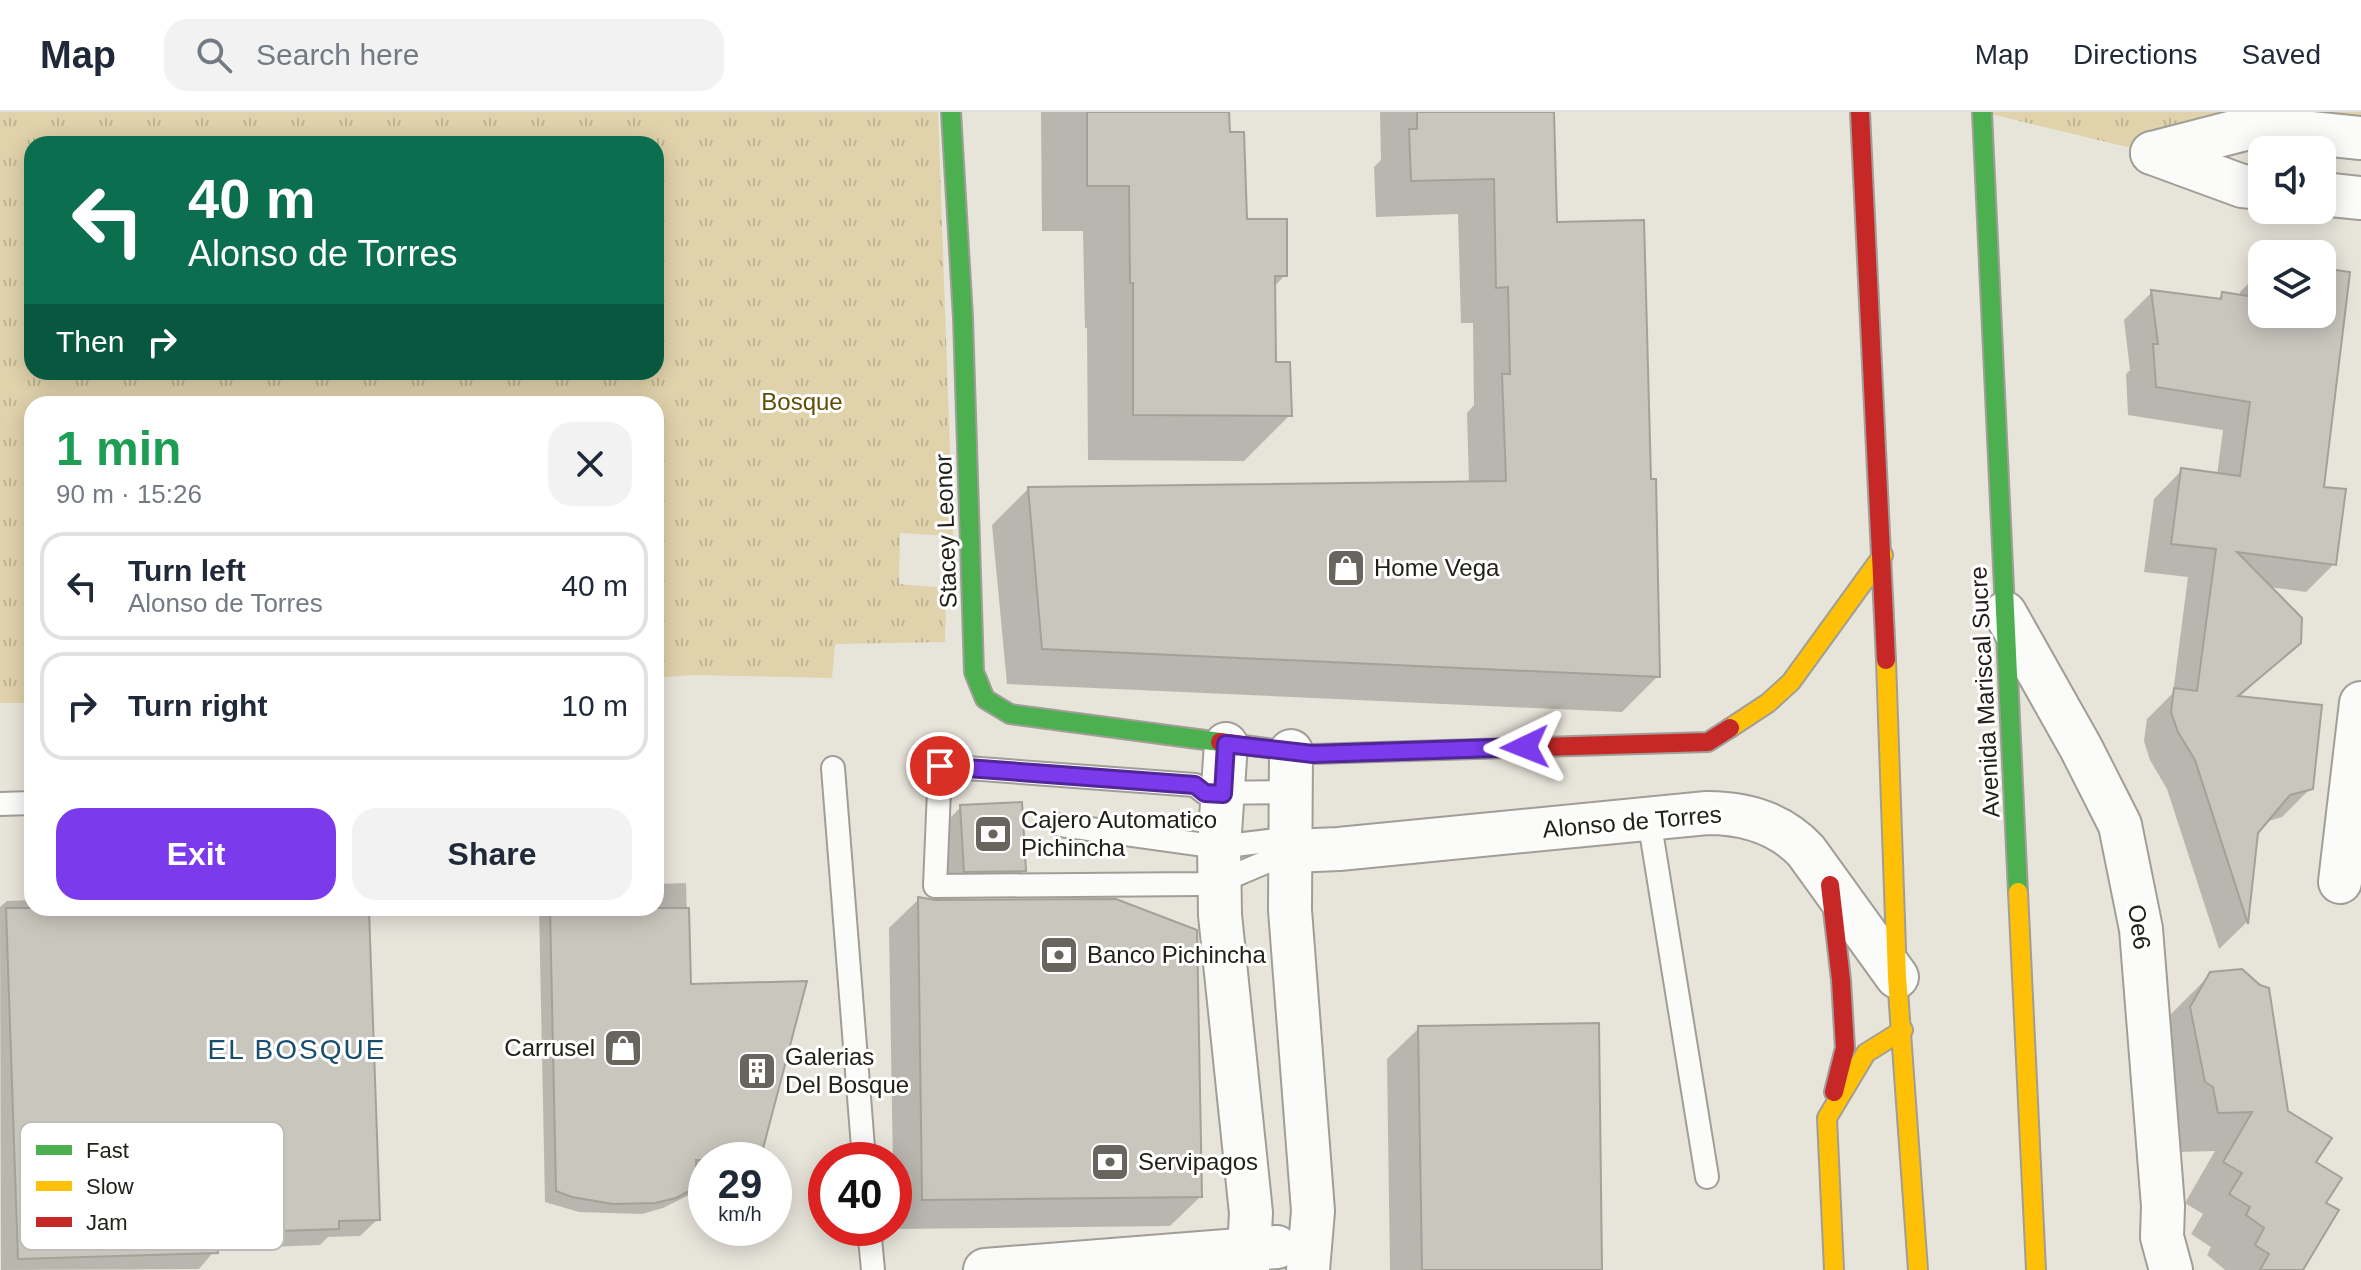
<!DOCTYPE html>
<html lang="en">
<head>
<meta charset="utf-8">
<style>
  body { margin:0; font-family:Arial,sans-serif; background:#f2f2f3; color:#1f2937; height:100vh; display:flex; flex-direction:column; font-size:30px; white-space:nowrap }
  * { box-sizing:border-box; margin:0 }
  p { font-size:26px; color:#747a83 }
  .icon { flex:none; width:44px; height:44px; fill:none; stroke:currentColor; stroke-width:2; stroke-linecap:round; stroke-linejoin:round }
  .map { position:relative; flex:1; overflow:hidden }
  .side { position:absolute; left:24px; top:284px; width:640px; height:520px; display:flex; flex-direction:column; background:#fff; border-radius:24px; box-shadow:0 4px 20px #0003 }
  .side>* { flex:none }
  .hud { position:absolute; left:24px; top:24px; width:640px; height:244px; border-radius:24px; box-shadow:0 4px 20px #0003; background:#0b6e4f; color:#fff; overflow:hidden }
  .fabs { position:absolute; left:2248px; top:24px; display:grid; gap:16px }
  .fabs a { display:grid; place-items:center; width:88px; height:88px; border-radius:16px; background:#fff; box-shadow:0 4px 20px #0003; font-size:40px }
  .speed { position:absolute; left:688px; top:1030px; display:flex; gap:16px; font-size:40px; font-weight:700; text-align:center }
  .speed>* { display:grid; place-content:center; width:104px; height:104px; border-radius:50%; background:#fff; box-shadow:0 4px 20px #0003; line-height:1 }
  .speed small { font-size:20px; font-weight:400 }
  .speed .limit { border:12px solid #d22; background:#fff; color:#111 }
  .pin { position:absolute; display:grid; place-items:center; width:68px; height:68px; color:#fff; margin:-34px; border:4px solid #fff; border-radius:50%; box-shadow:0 2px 8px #0007 }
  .me { position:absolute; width:88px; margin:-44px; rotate:268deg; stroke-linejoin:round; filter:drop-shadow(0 0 6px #0008) }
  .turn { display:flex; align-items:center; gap:28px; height:168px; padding:0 32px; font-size:36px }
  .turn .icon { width:104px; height:104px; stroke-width:2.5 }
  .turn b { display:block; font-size:56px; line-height:68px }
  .then { display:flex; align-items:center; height:76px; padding:0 32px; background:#0003; gap:16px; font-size:30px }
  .round { display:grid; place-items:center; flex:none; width:84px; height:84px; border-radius:24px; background:#f2f2f3 }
  .overview { display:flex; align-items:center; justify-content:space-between; height:136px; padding:0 32px }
  h1 { font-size:48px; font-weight:700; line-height:60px; color:#1e9e55 }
  .button { display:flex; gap:16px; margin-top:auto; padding:16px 32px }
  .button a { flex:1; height:92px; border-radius:24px; background:#7c3aed; color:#fff; font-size:32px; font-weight:700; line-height:92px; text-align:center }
  .button a+a { background:#f2f2f3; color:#1f2937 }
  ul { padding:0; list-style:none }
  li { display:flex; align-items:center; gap:24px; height:108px; margin:0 16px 12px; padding:0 16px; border:4px solid #e0e1e3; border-radius:24px }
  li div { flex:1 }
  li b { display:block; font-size:30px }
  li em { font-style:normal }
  header { display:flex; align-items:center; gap:48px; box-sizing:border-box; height:112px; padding:0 40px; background:#fff; border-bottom:2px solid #e0e1e3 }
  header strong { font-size:38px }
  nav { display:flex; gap:44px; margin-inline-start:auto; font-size:28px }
  .search { width:560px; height:72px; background:#f2f2f3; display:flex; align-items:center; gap:20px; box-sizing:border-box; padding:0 28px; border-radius:24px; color:#747a83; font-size:30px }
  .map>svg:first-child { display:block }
</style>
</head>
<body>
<header>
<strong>Map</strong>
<div class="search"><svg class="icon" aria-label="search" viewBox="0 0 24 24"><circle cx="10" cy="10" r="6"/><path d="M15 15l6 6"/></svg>Search here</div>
<nav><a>Map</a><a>Directions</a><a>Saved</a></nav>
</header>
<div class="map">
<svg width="2361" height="1158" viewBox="0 0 2361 1158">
  <defs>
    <pattern id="park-tufts" width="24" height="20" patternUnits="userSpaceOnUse" patternTransform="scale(2)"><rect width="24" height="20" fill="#e0d2ab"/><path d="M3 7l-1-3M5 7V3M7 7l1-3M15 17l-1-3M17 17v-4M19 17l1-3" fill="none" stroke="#c0b493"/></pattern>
  </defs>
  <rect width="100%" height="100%" fill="#e7e4da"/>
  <g fill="url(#park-tufts)" fill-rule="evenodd">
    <path d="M0 0H938L953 424 900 421 899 472 946 476 945 530 835 532 832 566 692 563 656 566V292H32V591H0ZM32 32H656V260H32Z"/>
    <path d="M1982 0H2361V26L2152 41Z"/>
  </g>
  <g fill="#0003">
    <path d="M1041 0H1227L1228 22 1246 109 1285 163 1273 176 1274 252 1290 303 1244 349 1088 348 1087 216H1085L1083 119H1042Z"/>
    <path d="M1380 0H1553L1555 112 1649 369 1658 564 1622 600 1007 572 992 413 1028 377 1469 371 1467 301 1474 293 1473 211H1461L1458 102 1376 105 1374 55 1381 48Z"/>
    <path d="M2262 158V202H2322V158L2348 162 2322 376 2334 452 2306 480 2269 475 2299 531 2238 586 2311 676 2282 705 2265 710 2256 720 2246 811 2219 837 2167 677 2150 648 2144 629 2147 607 2173 581 2188 465 2144 460 2154 387 2182 358 2217 363 2223 318 2128 303 2126 262 2130 258 2124 208 2152 180 2217 188 2222 183 2240 185V180Z"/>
    <path d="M961 695 1024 759 1007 776H947L944 712Z"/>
    <path d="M686 771 689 874 758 1048H706V1083H689L663 1096 642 1102 579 1100 545 1090 539 796H656V772Z"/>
    <path d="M919 787 1200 1085 1170 1114 894 1117 889 816Z"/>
    <path d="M32 788V796H242V805L378 1107 360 1124 328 1125 320 1133 216 1137 199 1157 1 1158 0 795 7 789Z"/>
    <path d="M2211 862 2313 1051 2323 1091 2300 1158H2225L2207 1143 2211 1135 2191 1122 2203 1102 2185 1091 2215 1039 2178 1040 2151 937 2170 903Z"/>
    <path d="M1419 916 1601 1158H1390L1387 947Z"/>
  </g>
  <g fill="#c9c6be" stroke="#a4a19a" stroke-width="2">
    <path d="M1087 0H1229L1230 20H1244L1247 107H1287V164H1275L1276 250H1290L1292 304 1133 303V171H1130L1129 74H1087Z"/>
    <path d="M1417 0H1554L1557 110 1644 108 1651 367H1656L1660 565 1042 537 1028 375 1506 369 1502 262H1510L1508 175 1496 176 1494 67 1411 69 1409 17H1417Z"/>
    <path d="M2322 156 2350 160 2324 375 2346 377 2336 453 2237 440 2302 506 2301 531 2238 584 2322 593 2313 677 2290 683 2258 721 2248 812 2195 648 2178 620 2171 600 2174 576 2197 579 2216 437 2171 432 2181 356 2240 364 2250 290 2156 275 2153 232H2158L2151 178 2221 187 2222 180 2262 186V202H2322Z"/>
    <path d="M1022 690 1026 759 964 760 960 693Z"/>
    <path d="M918 785 935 788 1116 787 1197 818 1202 1085 922 1088Z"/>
    <path d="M6 796H244V803L369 798 380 1108 339 1109V1117L217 1121 218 1141 18 1147Z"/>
    <path d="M550 796H689L691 872 807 869 760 1048H696L697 1075 676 1086 655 1091 613 1092 572 1085 556 1079Z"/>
    <path d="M2242 857 2260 873 2269 876 2288 999 2332 1026 2316 1050 2342 1066 2326 1091 2339 1098 2303 1158H2260L2269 1142 2255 1133 2264 1116 2246 1103 2250 1095 2229 1082 2242 1061 2223 1050 2252 1000 2218 1001 2213 975 2205 970 2190 895 2210 860Z"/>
    <path d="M1599 911 1602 1158H1422L1418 914Z"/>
  </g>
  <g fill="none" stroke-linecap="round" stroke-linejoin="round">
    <g stroke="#a19e97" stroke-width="26">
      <g id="lane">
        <path d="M833 656 864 1048"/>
        <path d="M1291 680 1205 681 1195 673 940 654 935 774 1200 772 1219 770 1292 739"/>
        <path d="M0 692 32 691"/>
        <path d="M1649 707 1707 1065"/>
        <path d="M1061 713 1219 735 1292 726"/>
        <path d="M869 1116 873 1158"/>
      </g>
    </g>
    <g stroke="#a19e97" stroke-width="46">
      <g id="street">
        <path d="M2152 41 2253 15 2361 26"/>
        <path d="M2152 41 2242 74 2262 76"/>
        <path d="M2322 82 2361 86"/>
        <path d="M2005 501 2081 636 2120 713 2141 817 2163 1094 2162 1125 2171 1158"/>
        <path d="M1226 632 1219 735 1220 803 1251 1101 1248 1158"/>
        <path d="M1291 639 1290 798 1313 1099 1308 1158"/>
        <path d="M1292 739 1339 737 1707 701C1745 701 1780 711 1806 739L1897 865"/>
        <path d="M2340 770 2361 591"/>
        <path d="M985 1158 1277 1135"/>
      </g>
    </g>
    <g stroke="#a19e97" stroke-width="22">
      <g id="fast">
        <path d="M951 0 963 206 974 560 985 587 1010 602 1220 630"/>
        <path d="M1982 0 2018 780"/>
      </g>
    </g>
    <g stroke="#a19e97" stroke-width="22">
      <g id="slow">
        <path d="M1886 548 1897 865 1918 1158"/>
        <path d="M1730 616 1768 591 1791 570 1883 443"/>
        <path d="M2018 780 2036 1158"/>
        <path d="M1834 1158 1827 1006 1866 941 1903 918"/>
      </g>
    </g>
    <g stroke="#a19e97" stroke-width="22">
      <g id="jam">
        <path d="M1860 0 1886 548"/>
        <path d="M1220 630 1313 642 1708 630 1730 616"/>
        <path d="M1830 773 1841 868 1845 936 1834 980"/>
      </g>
    </g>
    <use href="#lane" stroke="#fbfbf9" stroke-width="22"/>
    <use href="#street" stroke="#fbfbf9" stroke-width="42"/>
    <use href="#fast" stroke="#4caf50" stroke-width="18"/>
    <use href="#slow" stroke="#ffc107" stroke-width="18"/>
    <use href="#jam" stroke="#c62828" stroke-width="18"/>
  </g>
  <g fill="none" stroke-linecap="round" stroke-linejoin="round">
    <g stroke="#51269a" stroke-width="20">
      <path id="route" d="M940 654 1195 673 1205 681 1223 682 1226 632 1313 642 1525 635"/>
    </g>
    <use href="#route" stroke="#7c3aed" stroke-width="14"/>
  </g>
  <defs>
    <g id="shop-square" transform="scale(2)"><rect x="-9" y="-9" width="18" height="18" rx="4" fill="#67655d" stroke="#fff"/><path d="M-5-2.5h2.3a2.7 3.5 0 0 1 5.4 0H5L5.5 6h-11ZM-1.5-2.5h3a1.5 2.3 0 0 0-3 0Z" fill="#fff"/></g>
    <g id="bank-square" transform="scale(2)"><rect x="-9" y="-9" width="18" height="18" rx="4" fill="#67655d" stroke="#fff"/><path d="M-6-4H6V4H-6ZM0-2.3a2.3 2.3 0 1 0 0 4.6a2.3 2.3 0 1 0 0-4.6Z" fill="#fff"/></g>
    <g id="building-square" transform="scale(2)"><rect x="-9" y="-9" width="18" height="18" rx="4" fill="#67655d" stroke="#fff"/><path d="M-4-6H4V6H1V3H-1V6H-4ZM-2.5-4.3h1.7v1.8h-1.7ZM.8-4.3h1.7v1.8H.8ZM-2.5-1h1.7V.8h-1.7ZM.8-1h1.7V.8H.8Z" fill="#fff"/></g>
  </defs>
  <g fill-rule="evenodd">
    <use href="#shop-square" x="1346" y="456"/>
    <use href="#bank-square" x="993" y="722"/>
    <use href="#bank-square" x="1059" y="843"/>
    <use href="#shop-square" x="623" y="936"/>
    <use href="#building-square" x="757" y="959"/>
    <use href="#bank-square" x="1110" y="1050"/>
  </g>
  <g text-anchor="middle" stroke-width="6" stroke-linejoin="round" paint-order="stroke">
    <g font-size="24" fill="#614d04" stroke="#fff">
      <text x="802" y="298">Bosque</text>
    </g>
    <g font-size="24" fill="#222019" stroke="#fff">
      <text transform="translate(946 419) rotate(-92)" y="8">Stacey Leonor</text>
      <text transform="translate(1985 580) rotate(-93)" y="8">Avenida Mariscal Sucre</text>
      <text transform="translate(1632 710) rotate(-5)" y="8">Alonso de Torres</text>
      <text transform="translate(2139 815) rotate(82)" y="8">Oe6</text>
    </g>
    <g font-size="24" fill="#222019" stroke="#fff" text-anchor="start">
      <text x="1374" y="464">Home Vega</text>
      <text x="1021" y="716">Cajero Automatico<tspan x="1021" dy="28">Pichincha</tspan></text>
      <text x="1087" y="851">Banco Pichincha</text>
      <text x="595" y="944" text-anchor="end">Carrusel</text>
      <text x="785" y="953">Galerias<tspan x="785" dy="28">Del Bosque</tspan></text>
      <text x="1138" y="1058">Servipagos</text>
    </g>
    <g font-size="28" letter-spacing="2" fill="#184e70" stroke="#fff">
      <text x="297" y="947">EL BOSQUE</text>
    </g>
  </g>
  <rect x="20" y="1010" width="264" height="128" rx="12" fill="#fff" stroke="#bdbcba" stroke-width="2"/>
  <rect x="36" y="1033" width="36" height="10" fill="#4caf50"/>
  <rect x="36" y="1069" width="36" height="10" fill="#ffc107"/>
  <rect x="36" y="1105" width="36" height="10" fill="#c62828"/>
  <g font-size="22" fill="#222019">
    <text x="86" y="1046">Fast</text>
    <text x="86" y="1082">Slow</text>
    <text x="86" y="1118">Jam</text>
  </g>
</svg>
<div class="fabs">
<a><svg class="icon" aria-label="sound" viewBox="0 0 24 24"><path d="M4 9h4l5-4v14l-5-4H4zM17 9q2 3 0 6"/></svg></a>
<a><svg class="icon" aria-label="layers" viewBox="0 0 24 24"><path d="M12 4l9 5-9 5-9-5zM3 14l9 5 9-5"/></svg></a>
</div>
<div class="speed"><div>29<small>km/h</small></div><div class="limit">40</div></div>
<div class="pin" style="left:940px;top:654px;background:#d93025"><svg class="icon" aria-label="arrive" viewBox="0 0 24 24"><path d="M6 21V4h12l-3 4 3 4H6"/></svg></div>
<svg class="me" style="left:1525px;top:635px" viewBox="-20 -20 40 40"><path d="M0-17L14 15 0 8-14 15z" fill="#7c3aed" stroke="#fff" stroke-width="4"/></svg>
<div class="hud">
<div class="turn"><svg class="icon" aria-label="left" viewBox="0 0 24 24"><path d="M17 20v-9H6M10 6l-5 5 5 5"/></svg><div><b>40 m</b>Alonso de Torres</div></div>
<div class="then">Then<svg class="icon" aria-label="right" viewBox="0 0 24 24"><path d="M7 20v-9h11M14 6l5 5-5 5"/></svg></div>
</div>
<section class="side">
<div class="overview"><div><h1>1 min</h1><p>90 m · 15:26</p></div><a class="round"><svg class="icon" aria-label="close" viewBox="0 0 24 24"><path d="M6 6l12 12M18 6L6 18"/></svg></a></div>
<ul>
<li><svg class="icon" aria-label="left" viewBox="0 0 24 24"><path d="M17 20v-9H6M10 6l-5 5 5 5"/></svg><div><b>Turn left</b><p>Alonso de Torres</p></div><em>40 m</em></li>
<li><svg class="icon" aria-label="right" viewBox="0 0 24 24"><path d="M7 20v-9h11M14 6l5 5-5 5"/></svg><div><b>Turn right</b></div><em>10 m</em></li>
</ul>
<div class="button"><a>Exit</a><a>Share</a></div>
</section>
</div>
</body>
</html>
